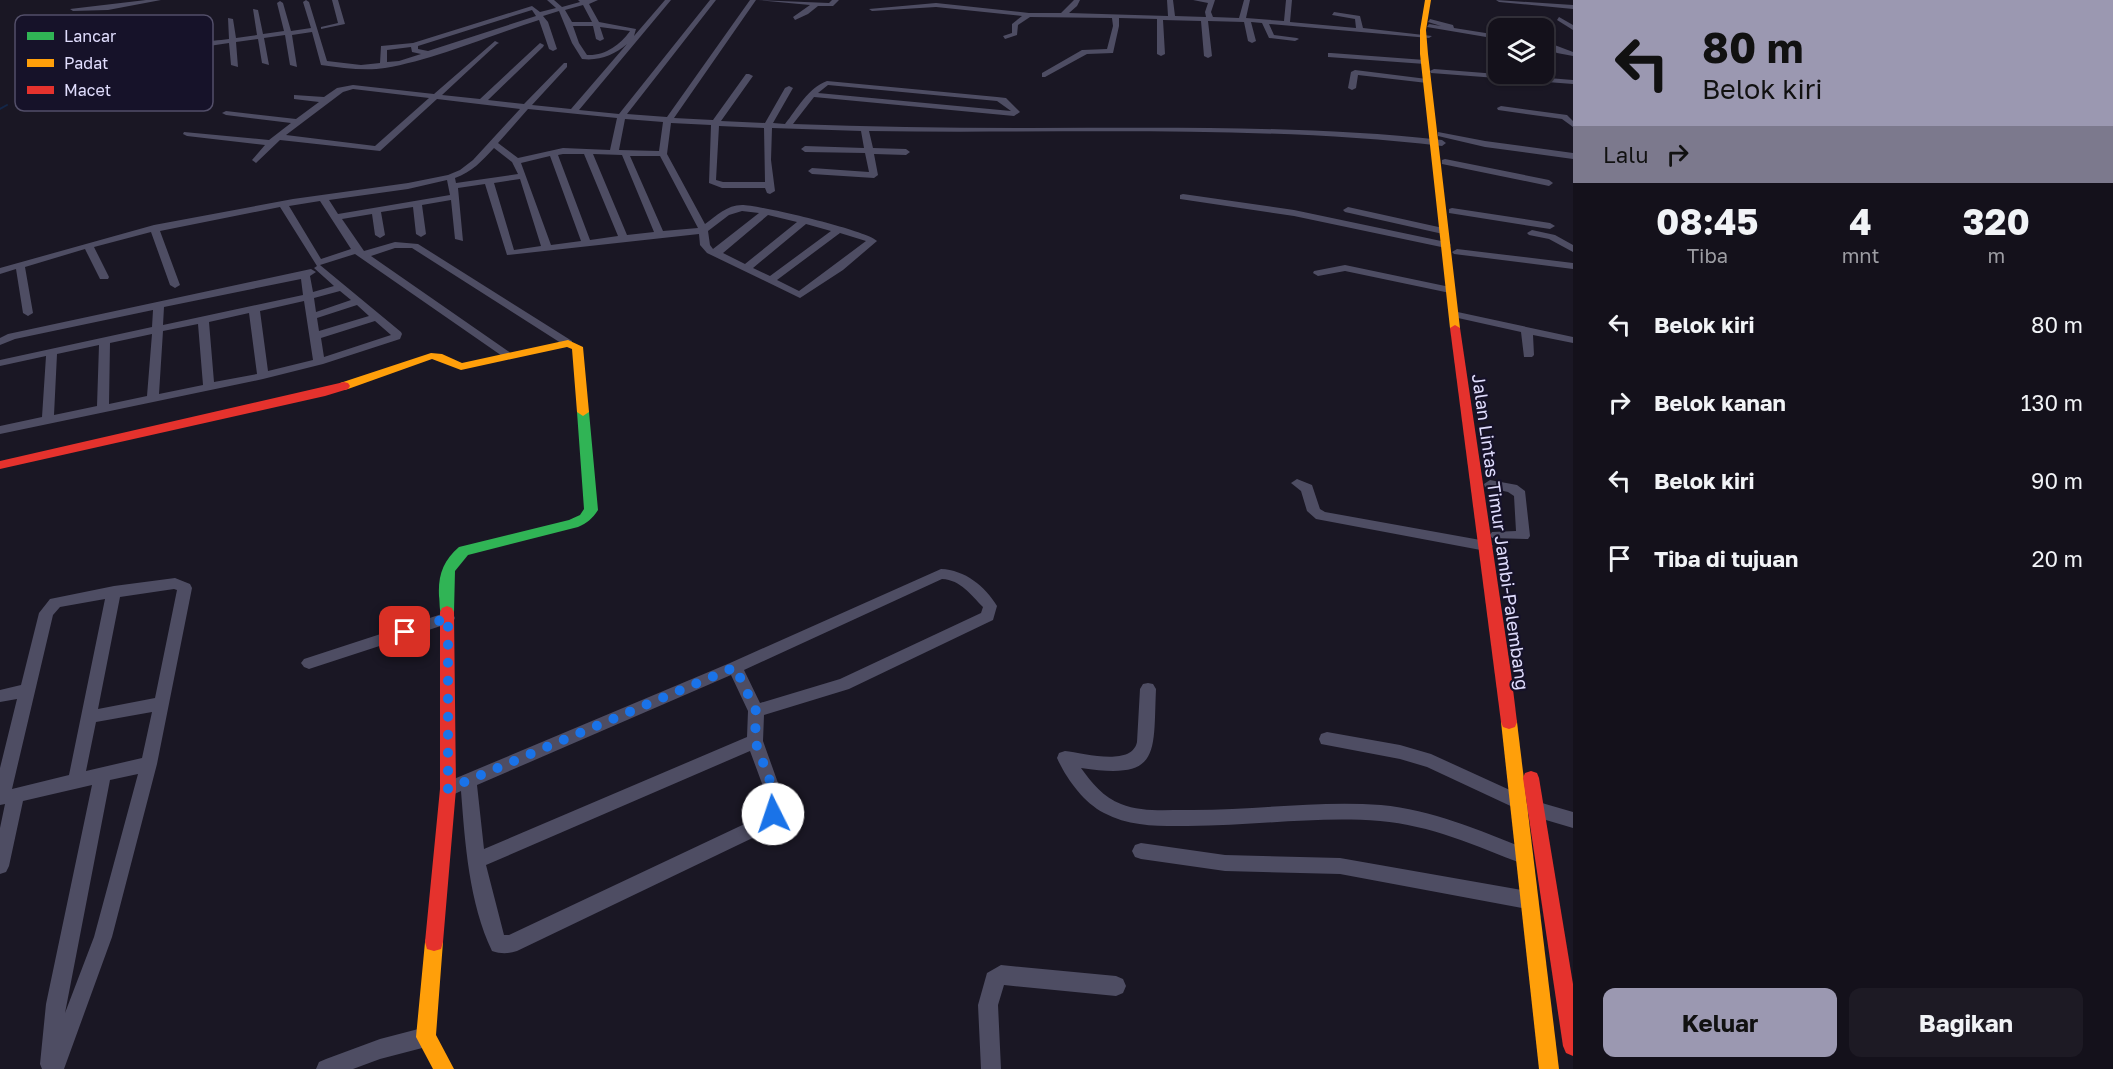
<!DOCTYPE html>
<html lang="id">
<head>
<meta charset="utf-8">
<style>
  body { margin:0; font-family:"Golos Text",sans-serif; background:#1d1a24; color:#f1f3f6; height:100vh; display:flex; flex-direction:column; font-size:22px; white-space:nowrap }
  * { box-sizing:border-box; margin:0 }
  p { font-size:20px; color:#9d9da3 }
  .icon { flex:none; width:33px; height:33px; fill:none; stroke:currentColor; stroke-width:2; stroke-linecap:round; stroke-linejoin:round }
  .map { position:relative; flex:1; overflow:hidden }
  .side { display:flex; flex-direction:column; background:#14111b; width:540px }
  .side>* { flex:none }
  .banner { background:#9b98b1; color:#111; overflow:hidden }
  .controls { position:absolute; left:1488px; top:18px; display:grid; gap:12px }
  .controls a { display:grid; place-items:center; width:66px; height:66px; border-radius:12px; background:#14111b; box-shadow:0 2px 4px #0004,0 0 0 2px #33313a; font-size:30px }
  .pin { position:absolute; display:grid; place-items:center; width:51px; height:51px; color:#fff; margin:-26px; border-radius:12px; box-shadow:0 3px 9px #0006 }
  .me { position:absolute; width:66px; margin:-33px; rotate:356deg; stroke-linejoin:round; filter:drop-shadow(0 0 4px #0008) }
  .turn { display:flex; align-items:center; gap:21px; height:126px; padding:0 30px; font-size:27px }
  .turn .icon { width:78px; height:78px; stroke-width:2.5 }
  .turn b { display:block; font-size:42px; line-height:51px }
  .then { display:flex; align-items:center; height:57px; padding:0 30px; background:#0003; gap:12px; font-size:22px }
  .eta { display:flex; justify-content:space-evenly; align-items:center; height:102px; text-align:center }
  .eta b { font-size:36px; font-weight:700; line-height:42px }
  .primary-button { display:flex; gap:12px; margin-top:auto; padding:12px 30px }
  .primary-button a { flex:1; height:69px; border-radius:12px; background:#9b98b1; color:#111; font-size:24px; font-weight:700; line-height:69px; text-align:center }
  .primary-button a+a { background:#1d1a24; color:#f1f3f6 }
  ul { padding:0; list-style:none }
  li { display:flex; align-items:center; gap:18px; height:78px; padding:0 30px }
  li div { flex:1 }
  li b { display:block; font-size:22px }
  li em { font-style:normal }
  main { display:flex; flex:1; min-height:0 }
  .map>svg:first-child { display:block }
</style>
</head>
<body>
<main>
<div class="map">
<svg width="1573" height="1069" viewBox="0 0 1573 1069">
  <rect width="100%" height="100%" fill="#1a1724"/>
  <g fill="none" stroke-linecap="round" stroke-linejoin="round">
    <path stroke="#142748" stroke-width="2" d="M0 109 7 105"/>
    <g fill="#4e4d63" fill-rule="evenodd">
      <path d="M146 0H161L108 10 73 11 70 9Z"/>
      <path d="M306 0 309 2 327 61 361 65 380 63 381 46 413 43 532 6 540 12 556 8 547 0H554L562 7 580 2 578 0H598L589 4 599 22 636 29 634 36 665 0H671L579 110 619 114 710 0H716L627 114 667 117 750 0H756L674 118 713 120 746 74H749L753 76 721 121 765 123 785 88 789 86 793 88 773 123 785 124C797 109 808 88 827 81L997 97 1006 98 1020 112 1014 116 814 97 793 124C871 127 950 128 1029 128 1167 128 1304 125 1442 140L1446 143 1442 146C1252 124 1060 134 869 131L873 148 906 149 910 152 906 155 874 154 878 175 874 178 812 174 808 171 812 168 869 172 865 153 805 152 801 149 805 146 864 148 861 131 772 128 771 160 775 191 770 194 767 193 765 188H722L709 183 711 125 671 123 667 154 705 224C716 216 727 205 742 205 760 205 869 231 877 241L843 270 800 298 707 253 700 245 699 234 507 255 485 184 458 188 463 241 455 239 451 200 422 205 426 234 421 237 416 234 413 207 381 212 385 235 380 238 375 235 372 214 342 219 364 251 395 242 418 244 572 341V345H564L412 248H395L371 256 515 356 509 359 505 358 355 254 320 265 401 332 402 334 400 339 323 364 263 379 0 434V426L42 417 46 356 0 366V360L152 327 153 310 15 339 0 345V338L8 334 311 269 316 272 310 276 313 292 334 286 314 268 317 266 280 207 160 231 180 285 175 288 170 285 151 232 94 247 109 277 108 279H100L85 249 25 267 33 313 28 316 23 313 16 269 0 274V268L154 225 293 199 408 183 448 175 460 170 473 160 520 109 437 99 380 151 280 140 256 163 252 160 265 145 187 136 183 134 184 132 269 140 291 123 226 115 222 113 226 111 296 119 319 102 294 99V95L324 97 337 88 353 85 434 94 495 41 499 43 497 44 442 95 480 99 540 43 544 45 543 47 488 100 524 104 564 63H567V67L532 105 571 109 627 44C614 55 600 61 582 59L572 43 559 11 543 16 548 22 557 49 553 51 549 49 539 20C491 35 433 60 385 68 366 71 342 68 321 65L312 32 292 35 297 67 290 65 285 35 264 38 269 65 262 63 258 39 236 42 238 67 231 65 229 43 209 46 211 70 204 68 202 46 189 49 179 55 182 70 178 72 174 70 171 54C188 40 208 42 229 39L228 18 233 19 236 38 257 35 253 9 258 10 263 34 284 31 277 3 280 1 283 3 291 31 311 28 303 2ZM583 5 592 22H572L565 10ZM532 10 536 16 428 51 418 49V46ZM573 26H593L596 39 600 41 604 39 600 27 630 31C620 45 605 56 587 55L579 43ZM411 47 412 52 421 54 399 61 387 62V50ZM828 85 997 101 1011 111 818 93ZM353 89 429 98 375 146 286 135 343 92ZM528 109 617 118 610 150 563 148 518 158 498 143ZM625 119 663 122 659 151 619 150ZM719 126 764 128 765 182H723L716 180ZM494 148 512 162 518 174 456 183 455 178C472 172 482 161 494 148ZM563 154H584L618 236 590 240 558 155ZM593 154 622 155 654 232 627 235ZM550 156 581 241 551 245 521 163ZM630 156H660L698 228 663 231ZM520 179 541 246 514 250 494 183ZM447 180 450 195 338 214 329 200 408 189ZM320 201 351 249 321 259 289 206ZM742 211 759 213 713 249 710 245 708 231 729 215ZM768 215 797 222 745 264 723 253ZM806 224 831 231 770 276 753 268ZM840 233 866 241 799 291 777 280ZM301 279 303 295 163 325 164 307ZM340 291 351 300 316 312 314 298ZM304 301 313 360 268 371 260 311ZM357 305 369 316 319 331 317 318ZM249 313 257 374 214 382 209 322ZM375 321 391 335 324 357 321 338ZM198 324 203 385 159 394 163 331ZM152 334 147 396 109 404 110 343ZM99 345 97 406 54 415 57 354Z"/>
      <path d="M332 0H338L345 24 321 29V27L338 23Z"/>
      <path d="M758 0 829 3 832 0H839L833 6H818L808 14 795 20 793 17 810 5Z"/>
      <path d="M1074 0H1080L1077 6 1069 13 1168 16 1167 0H1173L1175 16 1206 17 1205 12 1208 3 1193 0H1215L1211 12 1213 17 1239 18 1244 0H1250L1246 18 1284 21 1286 0H1292L1290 22 1356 28 1355 19 1332 15 1334 12 1360 16 1363 28 1432 36 1429 38 1269 24 1274 35 1297 38 1299 39 1295 41 1269 38 1262 23 1251 22 1256 41 1252 43 1248 41 1244 22 1208 21 1212 56 1208 58 1204 56 1201 21 1163 20 1165 54 1161 56 1157 54V19L1119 18V26L1113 53 1087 54 1045 77H1042V73L1082 50 1107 49 1113 26 1112 18 1030 17 1018 25 1017 35 1005 39 1003 36 1012 33V24L1022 16 936 7 872 11 869 9 936 3 1029 13H1061Z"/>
      <path d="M1496 0 1573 5V9L1499 2Z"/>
      <path d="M1559 17 1573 25V30L1557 20Z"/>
      <path d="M1430 19 1453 25 1454 28 1498 35V39L1427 27 1429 24 1441 26 1428 22Z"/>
      <path d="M1544 41 1573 52V56L1557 53 1544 46Z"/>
      <path d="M1331 53 1425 60 1429 62 1425 64 1328 57V53Z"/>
      <path d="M1434 69 1573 80V84L1431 73 1430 71Z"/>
      <path d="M1355 70 1427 79 1431 81 1427 83 1358 75 1356 88 1352 90 1348 88 1351 72Z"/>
      <path d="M1501 106 1567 115 1573 121V127L1562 119 1498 110 1497 108Z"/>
      <path d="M1438 132 1485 141 1573 153V159L1485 147 1438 136Z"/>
      <path d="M1445 159 1549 180 1553 183 1549 186 1442 164V160Z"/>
      <path d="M1183 194 1294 210 1446 242 1451 245 1446 248 1294 216 1180 199V195Z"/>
      <path d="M1348 207 1443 228 1448 231 1443 234 1345 212 1343 210Z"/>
      <path d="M1452 208 1550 223 1555 226 1550 229 1449 213V209Z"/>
      <path d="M1532 230 1555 235 1573 245V252L1549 239 1529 235 1527 233Z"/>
      <path d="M1457 249 1573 263V269L1454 254 1452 252Z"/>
      <path d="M1345 265 1450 287 1455 290 1450 293 1345 271 1318 276 1313 273 1314 271Z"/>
      <path d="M1453 311 1573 337V343L1533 335 1534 355 1532 357H1524L1521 332 1449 316V312Z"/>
      <path d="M1297 479 1312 485 1320 509 1325 512 1486 541 1493 546 1486 551 1316 519 1307 511 1301 491 1291 483Z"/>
      <path d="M1490 480 1517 485 1525 491 1530 536 1528 539 1492 538 1490 535 1492 532 1516 531 1514 496 1508 492 1485 487 1484 484Z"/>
      <path d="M941 569C965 570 985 586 997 606L993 620 849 689 764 715 763 741 783 797 779 820 765 832 517 951C508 954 501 954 492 951 469 903 465 843 461 791L448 797 442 794 440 789 442 784 730 663ZM942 579C961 580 971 595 983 607L981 613 840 679 760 703 744 670ZM731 675 748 711 747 737 484 849 477 785ZM750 751 767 797 765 810 753 820 509 935H504L486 865Z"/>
      <path d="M175 578 190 584 192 588 157 764 112 937 64 1069H42L40 1064 46 1004 92 785 23 801 9 866 6 872 0 874V828L5 804 0 805V768L17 699 0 702V690L21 685 39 613 50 599 114 586ZM174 589 177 590 155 698 98 709 120 597ZM105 599 69 775 12 789 53 615 60 607ZM152 712 142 758 86 771 96 722ZM138 774 94 937 65 1013 110 780Z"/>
      <path d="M448 612 453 614 455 618 453 622 309 669 304 667 301 663 304 659Z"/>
      <path d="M1148 683 1153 684 1156 689C1153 755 1161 780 1081 768 1091 782 1104 798 1121 804 1140 812 1164 810 1184 810 1250 811 1316 800 1381 805 1433 810 1481 831 1529 850L1532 856 1529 862 1523 864C1476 846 1430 825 1380 821 1316 816 1252 826 1188 826 1159 826 1130 827 1104 813 1083 802 1066 778 1057 758L1059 753 1065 751C1083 753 1132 767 1137 742L1140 689 1143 684Z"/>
      <path d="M1327 732 1400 745 1431 754 1523 796 1525 801 1523 806 1517 809 1427 767 1400 759 1321 744 1319 739 1321 734Z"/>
      <path d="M1535 801 1573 812V828L1529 815 1526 809 1529 803Z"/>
      <path d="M1141 843 1225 855 1340 858 1528 891 1534 894 1537 900 1534 906 1528 909 1340 874 1225 871 1141 859 1135 857 1132 851 1135 845Z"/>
      <path d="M1001 965 1116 976 1123 979 1126 986 1123 993 1116 996 1004 985 998 1005 1001 1069H981L978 1005 987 973Z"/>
      <path d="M426 1027 433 1030 436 1037 433 1044 426 1047 380 1059 353 1069H316L319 1062 326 1059 380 1039Z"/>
    </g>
    <path fill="#30b455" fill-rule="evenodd" d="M583 408 589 412 598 510C592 519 587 523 578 527L468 555 455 571 454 612 452 616H442C439 610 440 603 439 596 438 575 443 561 459 547L569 520 580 515 584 509 577 412Z"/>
    <g fill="#ff9f0a" fill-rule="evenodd">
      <path d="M1425 0H1431L1426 30 1428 54 1460 328 1455 331 1450 328 1420 54V30Z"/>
      <path d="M568 340 583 347 589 412 583 416 577 412 572 349 567 347 461 370 432 359 348 389 344 390 338 386 340 383 431 353 442 354 462 363Z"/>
      <path d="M1509 715 1515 717 1517 722 1559 1069H1539L1501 722 1503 717Z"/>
      <path d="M434 933 441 935 443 942 436 1035 454 1069H433L416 1037 425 942 427 935Z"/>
    </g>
    <g fill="#e5322d" fill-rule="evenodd">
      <path d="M1455 325 1460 328 1511 673 1517 722 1515 727 1509 729 1503 727 1501 722 1450 328Z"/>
      <path d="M344 382 348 383 350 386 348 389 325 396 0 469V461Z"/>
      <path d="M447 606 452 608 454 612 456 789 443 942 441 949 434 951 427 949 425 942 440 789V612L442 608Z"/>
      <path d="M1531 771 1537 773 1539 778 1573 984V1056L1566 1053 1563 1046 1523 778 1525 773Z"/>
    </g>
  </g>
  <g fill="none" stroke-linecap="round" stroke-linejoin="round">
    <path stroke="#1a73e8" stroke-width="10" stroke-dasharray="0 18" d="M405 632 448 618V789L735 667 756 711 755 741 776 797 773 814"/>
  </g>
  <g text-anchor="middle" stroke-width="4.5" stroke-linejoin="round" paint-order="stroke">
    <g font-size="18" fill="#e0ddfd" stroke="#161229">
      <text transform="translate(1500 532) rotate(82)" y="6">Jalan Lintas Timur Jambi-Palembang</text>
    </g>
  </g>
  <rect x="15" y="15" width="198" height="96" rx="9" fill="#161229" stroke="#534f69" stroke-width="1.5"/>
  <rect x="27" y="32" width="27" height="8" fill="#30b455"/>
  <rect x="27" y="59" width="27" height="8" fill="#ff9f0a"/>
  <rect x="27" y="86" width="27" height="8" fill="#e5322d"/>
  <g font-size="16" fill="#e0ddfd">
    <text x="64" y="42">Lancar</text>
    <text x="64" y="69">Padat</text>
    <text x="64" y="96">Macet</text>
  </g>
</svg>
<div class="controls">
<a><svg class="icon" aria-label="layers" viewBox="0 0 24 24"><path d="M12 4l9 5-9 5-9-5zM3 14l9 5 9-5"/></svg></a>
</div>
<div class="pin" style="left:405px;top:632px;background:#d93025"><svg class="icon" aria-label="arrive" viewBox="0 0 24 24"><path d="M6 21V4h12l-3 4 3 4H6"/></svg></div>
<svg class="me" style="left:773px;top:814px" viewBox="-20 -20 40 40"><circle r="19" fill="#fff"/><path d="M0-13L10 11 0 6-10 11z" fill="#1a73e8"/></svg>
</div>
<section class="side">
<div class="banner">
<div class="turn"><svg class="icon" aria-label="left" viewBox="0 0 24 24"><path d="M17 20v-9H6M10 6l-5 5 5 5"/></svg><div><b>80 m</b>Belok kiri</div></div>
<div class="then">Lalu<svg class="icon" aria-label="right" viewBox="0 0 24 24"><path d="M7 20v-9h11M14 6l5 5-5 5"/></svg></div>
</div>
<div class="eta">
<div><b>08:45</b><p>Tiba</p></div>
<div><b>4</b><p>mnt</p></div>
<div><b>320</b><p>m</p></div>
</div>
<ul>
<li><svg class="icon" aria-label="left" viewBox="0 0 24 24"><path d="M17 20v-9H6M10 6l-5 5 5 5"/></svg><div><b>Belok kiri</b></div><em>80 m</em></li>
<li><svg class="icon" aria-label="right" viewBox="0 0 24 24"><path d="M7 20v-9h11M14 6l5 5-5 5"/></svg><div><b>Belok kanan</b></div><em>130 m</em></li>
<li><svg class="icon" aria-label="left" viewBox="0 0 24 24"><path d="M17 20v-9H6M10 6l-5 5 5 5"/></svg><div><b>Belok kiri</b></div><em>90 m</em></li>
<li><svg class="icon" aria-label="arrive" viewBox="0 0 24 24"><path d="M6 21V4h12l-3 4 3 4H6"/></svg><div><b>Tiba di tujuan</b></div><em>20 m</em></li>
</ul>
<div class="primary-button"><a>Keluar</a><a>Bagikan</a></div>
</section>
</main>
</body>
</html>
